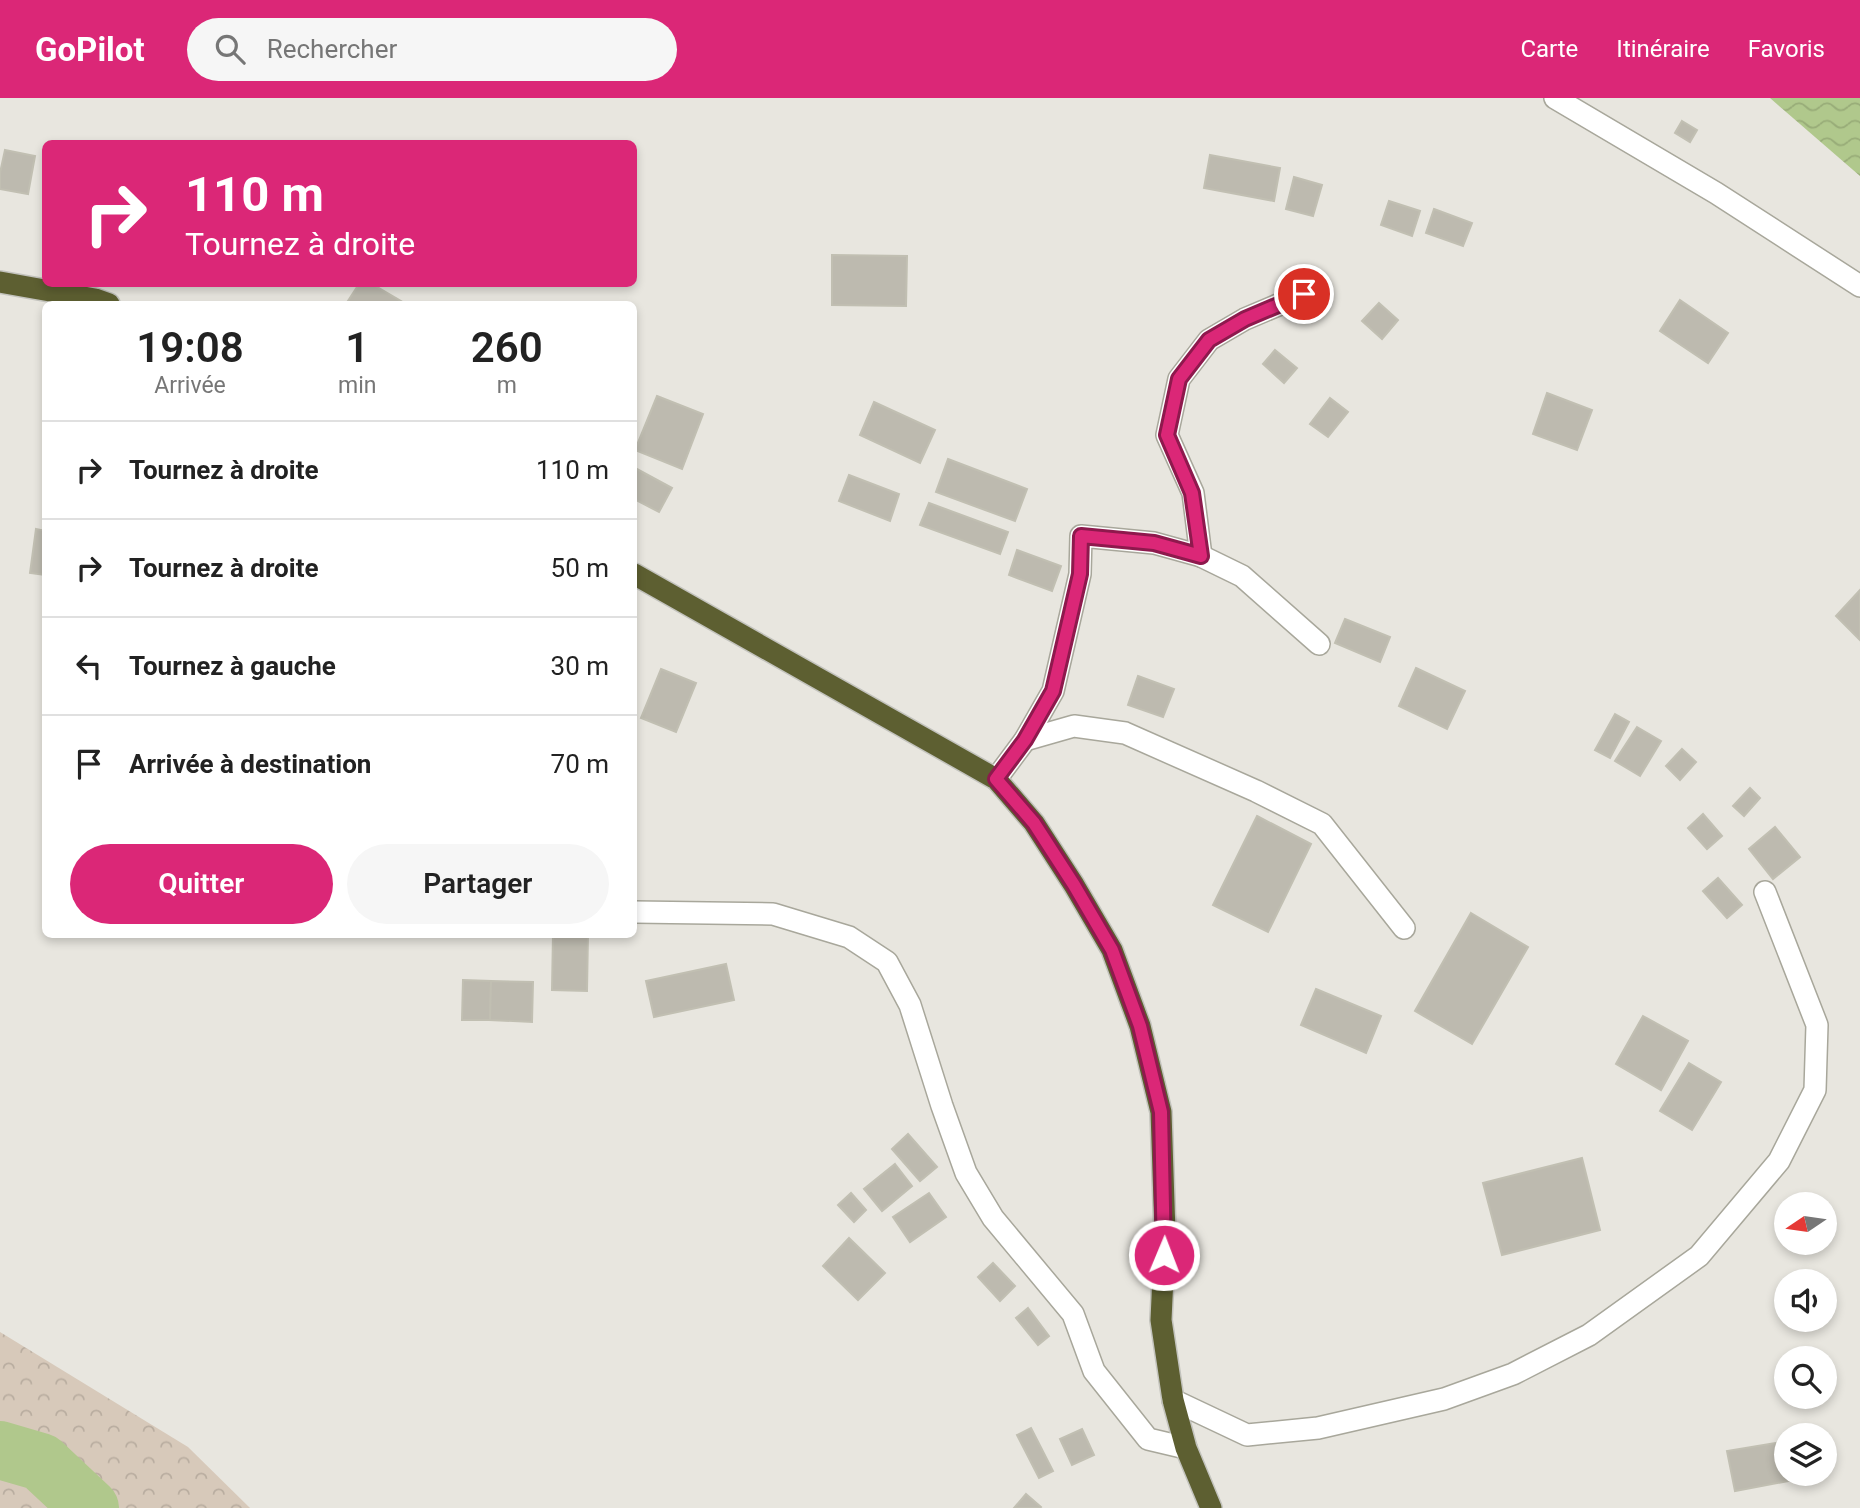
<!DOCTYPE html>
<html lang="fr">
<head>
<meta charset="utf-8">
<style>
  body { margin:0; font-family:Roboto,sans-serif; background:#f6f6f6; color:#222; height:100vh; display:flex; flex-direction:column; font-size:26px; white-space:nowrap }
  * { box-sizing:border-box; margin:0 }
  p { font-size:23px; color:#767676 }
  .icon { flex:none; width:38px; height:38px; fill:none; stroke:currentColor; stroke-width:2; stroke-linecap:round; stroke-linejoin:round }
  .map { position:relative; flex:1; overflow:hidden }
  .drawer { position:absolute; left:42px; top:203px; width:595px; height:637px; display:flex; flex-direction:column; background:#fff; border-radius:10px; box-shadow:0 4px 10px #0003 }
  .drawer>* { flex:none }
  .banner { position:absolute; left:42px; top:42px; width:595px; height:147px; border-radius:10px; box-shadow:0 4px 10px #0003; background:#db2777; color:#fff; overflow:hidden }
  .needle { width:46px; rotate:257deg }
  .controls { position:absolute; left:1774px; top:1094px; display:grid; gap:14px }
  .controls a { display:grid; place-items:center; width:63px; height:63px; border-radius:50%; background:#fff; box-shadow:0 4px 10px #0003; font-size:35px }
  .pin { position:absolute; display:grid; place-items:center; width:60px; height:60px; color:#fff; margin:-30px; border:4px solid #fff; border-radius:50%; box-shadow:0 2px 7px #0007 }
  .me { position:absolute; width:77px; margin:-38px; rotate:1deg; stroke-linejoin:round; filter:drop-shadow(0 0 5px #0008) }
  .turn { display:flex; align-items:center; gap:24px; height:147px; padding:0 28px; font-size:32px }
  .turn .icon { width:91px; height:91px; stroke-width:2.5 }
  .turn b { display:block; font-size:49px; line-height:60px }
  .eta { display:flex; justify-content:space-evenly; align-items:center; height:119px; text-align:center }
  .eta b { font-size:42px; font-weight:600; line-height:49px }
  .primary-button { display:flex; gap:14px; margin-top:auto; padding:14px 28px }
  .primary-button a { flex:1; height:80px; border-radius:42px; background:#db2777; color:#fff; font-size:28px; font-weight:600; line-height:80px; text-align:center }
  .primary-button a+a { background:#f6f6f6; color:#222 }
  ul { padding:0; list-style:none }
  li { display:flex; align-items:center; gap:21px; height:98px; padding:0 28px; border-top:2px solid #e0e0e0 }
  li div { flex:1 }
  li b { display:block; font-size:26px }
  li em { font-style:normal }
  header { display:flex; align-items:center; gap:42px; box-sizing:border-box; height:98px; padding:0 35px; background:#db2777; color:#fff }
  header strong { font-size:33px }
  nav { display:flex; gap:38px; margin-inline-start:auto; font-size:24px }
  .search { width:490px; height:63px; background:#f6f6f6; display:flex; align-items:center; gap:18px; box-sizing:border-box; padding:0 24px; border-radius:38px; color:#767676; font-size:26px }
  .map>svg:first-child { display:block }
</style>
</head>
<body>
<header>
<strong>GoPilot</strong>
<div class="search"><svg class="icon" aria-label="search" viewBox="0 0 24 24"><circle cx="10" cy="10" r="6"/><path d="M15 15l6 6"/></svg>Rechercher</div>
<nav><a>Carte</a><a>Itinéraire</a><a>Favoris</a></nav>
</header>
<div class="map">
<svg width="1860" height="1410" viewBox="0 0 1860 1410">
  <defs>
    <pattern id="forest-crowns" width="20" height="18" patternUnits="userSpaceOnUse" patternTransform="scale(1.75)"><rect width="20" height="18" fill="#d7c9ba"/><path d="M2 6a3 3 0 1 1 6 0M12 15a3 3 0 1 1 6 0" fill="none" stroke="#b9ada0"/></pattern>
    <pattern id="water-waves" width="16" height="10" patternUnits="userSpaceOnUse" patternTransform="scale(1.75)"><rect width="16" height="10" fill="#b0c88c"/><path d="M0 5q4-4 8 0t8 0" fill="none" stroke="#98ac78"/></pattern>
  </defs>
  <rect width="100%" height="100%" fill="#e8e6df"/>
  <path fill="url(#forest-crowns)" d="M0 1234 188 1349 250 1410H0Z"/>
  <path fill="url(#water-waves)" d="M1770 0H1860V78Z"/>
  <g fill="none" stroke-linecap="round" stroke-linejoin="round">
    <path stroke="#b0c88c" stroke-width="58" d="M0 1352 41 1364 90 1410"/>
  </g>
  <g fill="#bdbaaf" stroke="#c1bfb2" stroke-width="2">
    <path d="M1682 23 1697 32 1690 44 1675 35Z"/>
    <path d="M5 52 35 58 28 96 0 91V75Z"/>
    <path d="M1210 57 1280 70 1274 103 1204 90Z"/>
    <path d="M1294 79 1322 87 1313 118 1286 111Z"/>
    <path d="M1389 103 1420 113 1412 138 1381 127Z"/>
    <path d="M1434 111 1472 125 1463 148 1426 135Z"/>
    <path d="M832 157 907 158 906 208 832 207Z"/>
    <path d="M359 186H372L406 206H346Z"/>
    <path d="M1680 202 1728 235 1708 265 1660 233Z"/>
    <path d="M1379 205 1398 222 1382 241 1362 223Z"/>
    <path d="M1275 252 1297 270 1284 285 1263 266Z"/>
    <path d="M1547 295 1592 312 1577 352 1533 336Z"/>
    <path d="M657 298 703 316 682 371 635 352Z"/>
    <path d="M1330 300 1348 314 1328 339 1310 326Z"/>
    <path d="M874 304 935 332 920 365 860 337Z"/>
    <path d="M948 361 1027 391 1015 423 936 394Z"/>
    <path d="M635 370 672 390 659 414 634 401Z"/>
    <path d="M849 377 899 396 890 423 839 403Z"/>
    <path d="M929 405 1008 434 1000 456 920 427Z"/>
    <path d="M36 431 46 433V477L30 475Z"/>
    <path d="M1017 452 1061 468 1052 493 1009 477Z"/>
    <path d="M1860 492V542L1836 518Z"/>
    <path d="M1345 521 1390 539 1380 564 1335 545Z"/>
    <path d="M1416 570 1465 593 1447 631 1399 608Z"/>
    <path d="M661 571 696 585 676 634 641 620Z"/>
    <path d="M1138 578 1174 591 1163 619 1128 607Z"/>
    <path d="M1615 616 1629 624 1610 660 1595 652Z"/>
    <path d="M1637 629 1661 643 1640 678 1615 663Z"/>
    <path d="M1682 651 1696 664 1680 682 1666 668Z"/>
    <path d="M1750 690 1760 700 1744 718 1733 708Z"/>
    <path d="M1703 716 1722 738 1707 751 1688 730Z"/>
    <path d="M1257 718 1311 746 1268 834 1213 807Z"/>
    <path d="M1775 729 1800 759 1773 781 1749 751Z"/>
    <path d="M1718 780 1742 807 1727 820 1703 793Z"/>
    <path d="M1471 815 1528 849 1472 946 1415 913Z"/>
    <path d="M553 836H588L587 893 552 892Z"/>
    <path d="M726 866 734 902 654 919 646 883Z"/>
    <path d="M463 882 491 883 490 922H462Z"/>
    <path d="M491 883 533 884 532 924 490 922Z"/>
    <path d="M1316 891 1381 918 1366 955 1301 927Z"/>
    <path d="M1643 918 1688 943 1661 992 1616 966Z"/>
    <path d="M1689 965 1721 984 1692 1032 1660 1013Z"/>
    <path d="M908 1036 937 1069 920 1083 892 1051Z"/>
    <path d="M1582 1060 1600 1132 1502 1157 1483 1085Z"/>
    <path d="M895 1066 912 1088 882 1113 864 1091Z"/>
    <path d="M851 1095 866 1112 854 1124 838 1107Z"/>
    <path d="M929 1095 946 1119 910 1144 893 1119Z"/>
    <path d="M849 1140 885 1175 858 1202 823 1168Z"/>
    <path d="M993 1165 1015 1188 1000 1203 978 1179Z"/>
    <path d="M1028 1210 1049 1238 1038 1247 1016 1220Z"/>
    <path d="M1031 1330 1053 1373 1039 1380 1017 1337Z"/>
    <path d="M1082 1331 1094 1357 1072 1367 1060 1341Z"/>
    <path d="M1787 1343V1376H1819L1820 1377 1735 1393 1727 1353Z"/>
    <path d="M1026 1396 1041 1409 1040 1410H1014Z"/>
  </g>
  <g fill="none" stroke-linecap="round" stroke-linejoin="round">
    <g stroke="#a8a79b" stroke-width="24">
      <g id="minor">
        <path d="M1555 0 1716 95 1860 188"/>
        <path d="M1201 458 1193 395 1167 337 1179 281 1209 242 1245 221 1304 196"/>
        <path d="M1025 642 1074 628 1125 635 1256 693 1322 726 1404 830"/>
        <path d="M996 681 1025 642 1053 593 1080 476 1081 438 1154 445 1201 458 1242 478 1319 546"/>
        <path d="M634 814 773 816 849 839 887 864 910 907 942 1008 966 1075 993 1120 1073 1216 1094 1273 1148 1341 1186 1350"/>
        <path d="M1173 1302 1247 1337 1318 1330 1444 1301 1513 1276 1589 1237 1699 1158 1779 1063 1815 992 1817 927 1765 794"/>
      </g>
    </g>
    <g stroke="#c3c3bd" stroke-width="24">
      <g id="highway">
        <path d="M0 184 95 201 109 206"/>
        <path d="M634 476 996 681 1034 725 1074 787 1112 852 1140 928 1161 1014 1165 1135 1161 1222 1173 1302 1186 1350 1211 1410"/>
      </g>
    </g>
    <use href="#minor" stroke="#fff" stroke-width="21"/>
    <use href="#highway" stroke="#5d5f31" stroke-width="21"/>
  </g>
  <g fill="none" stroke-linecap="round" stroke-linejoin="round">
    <g stroke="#8e194d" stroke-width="18">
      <path id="route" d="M1164 1157 1161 1014 1140 928 1112 852 1074 787 1034 725 996 681 1025 642 1053 593 1080 476 1081 438 1154 445 1201 458 1192 395 1167 337 1179 281 1209 242 1245 221 1304 196"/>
    </g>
    <use href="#route" stroke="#db2777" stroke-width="12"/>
  </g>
</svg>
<div class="controls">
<a><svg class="needle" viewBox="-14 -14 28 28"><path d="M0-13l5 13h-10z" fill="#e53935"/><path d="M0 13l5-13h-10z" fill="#767676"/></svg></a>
<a><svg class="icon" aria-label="sound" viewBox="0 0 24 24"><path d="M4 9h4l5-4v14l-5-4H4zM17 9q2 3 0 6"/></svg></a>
<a><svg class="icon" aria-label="search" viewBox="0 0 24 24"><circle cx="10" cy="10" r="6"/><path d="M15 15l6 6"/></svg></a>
<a><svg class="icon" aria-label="layers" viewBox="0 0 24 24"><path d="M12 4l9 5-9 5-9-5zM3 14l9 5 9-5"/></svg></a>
</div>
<div class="pin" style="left:1304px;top:196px;background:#d93025"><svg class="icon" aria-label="arrive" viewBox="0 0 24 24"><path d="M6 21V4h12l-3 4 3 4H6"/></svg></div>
<svg class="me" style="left:1164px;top:1157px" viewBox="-20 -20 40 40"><circle r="17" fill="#db2777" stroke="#fff" stroke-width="3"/><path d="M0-11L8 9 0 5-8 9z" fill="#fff"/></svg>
<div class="banner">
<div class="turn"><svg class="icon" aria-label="right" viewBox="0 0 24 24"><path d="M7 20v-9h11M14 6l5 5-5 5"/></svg><div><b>110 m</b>Tournez à droite</div></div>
</div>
<section class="drawer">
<div class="eta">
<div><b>19:08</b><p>Arrivée</p></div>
<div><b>1</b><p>min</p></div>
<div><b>260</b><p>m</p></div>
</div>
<ul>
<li><svg class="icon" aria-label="right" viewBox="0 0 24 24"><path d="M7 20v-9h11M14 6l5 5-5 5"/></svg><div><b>Tournez à droite</b></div><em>110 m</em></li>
<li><svg class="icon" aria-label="right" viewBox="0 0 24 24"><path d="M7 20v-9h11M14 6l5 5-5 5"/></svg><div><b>Tournez à droite</b></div><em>50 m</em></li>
<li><svg class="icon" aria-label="left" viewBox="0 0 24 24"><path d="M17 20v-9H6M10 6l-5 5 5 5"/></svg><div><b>Tournez à gauche</b></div><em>30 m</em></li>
<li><svg class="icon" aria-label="arrive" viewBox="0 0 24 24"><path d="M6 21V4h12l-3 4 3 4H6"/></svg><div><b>Arrivée à destination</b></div><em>70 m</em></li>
</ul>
<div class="primary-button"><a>Quitter</a><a>Partager</a></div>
</section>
</div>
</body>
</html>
